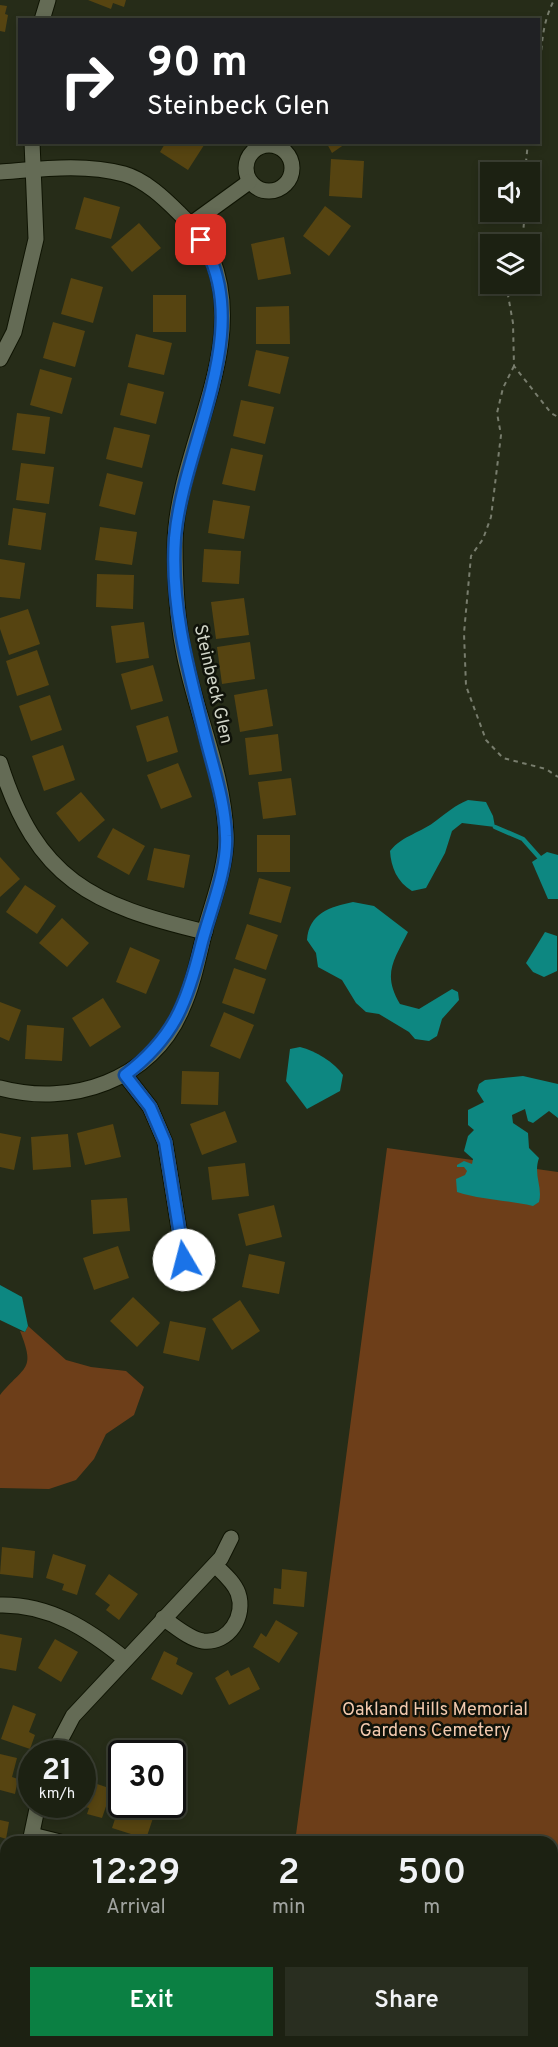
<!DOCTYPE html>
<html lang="en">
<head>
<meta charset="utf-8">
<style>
  body { margin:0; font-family:Overpass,sans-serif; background:#292e20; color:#f1f3f6; height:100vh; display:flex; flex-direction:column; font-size:22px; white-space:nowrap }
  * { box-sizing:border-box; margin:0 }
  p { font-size:20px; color:#a0a39f }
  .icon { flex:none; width:33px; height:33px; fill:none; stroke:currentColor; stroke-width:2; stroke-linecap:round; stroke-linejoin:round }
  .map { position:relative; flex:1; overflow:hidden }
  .panel { position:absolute; left:0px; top:1836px; width:558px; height:212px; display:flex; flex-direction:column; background:#1c2112; border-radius:18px 18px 0 0; box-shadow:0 3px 9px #0003,0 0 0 2px #3a3e32 }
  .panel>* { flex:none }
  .hud { position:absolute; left:18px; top:18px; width:522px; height:126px; border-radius:0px; box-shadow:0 3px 9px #0003,0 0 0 2px #3a3e32; background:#202124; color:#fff; overflow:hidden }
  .tools { position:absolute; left:480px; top:162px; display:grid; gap:12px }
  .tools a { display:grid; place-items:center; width:60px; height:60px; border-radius:0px; background:#1c2112; box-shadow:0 3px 9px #0003,0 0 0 2px #3a3e32; font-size:30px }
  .speed { position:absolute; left:18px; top:1740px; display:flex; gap:12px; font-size:30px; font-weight:700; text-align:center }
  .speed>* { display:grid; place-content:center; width:78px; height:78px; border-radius:50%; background:#1c2112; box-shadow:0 3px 9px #0003,0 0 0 2px #3a3e32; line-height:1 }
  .speed small { font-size:15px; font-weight:400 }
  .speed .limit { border:3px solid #111; border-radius:9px; background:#fff; color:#111 }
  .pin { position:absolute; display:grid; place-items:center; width:51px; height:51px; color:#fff; margin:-26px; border-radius:12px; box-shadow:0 3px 9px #0006 }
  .me { position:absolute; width:66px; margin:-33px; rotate:352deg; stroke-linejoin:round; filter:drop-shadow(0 0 4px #0008) }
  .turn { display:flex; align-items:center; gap:21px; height:126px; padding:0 30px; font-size:27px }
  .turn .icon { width:78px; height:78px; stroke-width:2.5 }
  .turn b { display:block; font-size:42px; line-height:51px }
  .eta { display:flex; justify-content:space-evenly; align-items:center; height:102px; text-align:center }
  .eta b { font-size:36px; font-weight:600; line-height:42px }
  .primary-button { display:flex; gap:12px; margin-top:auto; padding:12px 30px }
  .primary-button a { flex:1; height:69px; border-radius:0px; background:#0b8043; color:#fff; font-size:24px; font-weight:600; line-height:69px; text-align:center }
  .primary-button a+a { background:#292e20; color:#f1f3f6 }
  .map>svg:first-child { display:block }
</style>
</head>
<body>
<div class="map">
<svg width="558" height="2047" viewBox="0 0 558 2047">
  <rect width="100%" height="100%" fill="#262c18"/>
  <g fill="#6d3e19">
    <path d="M387 1148 558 1172V2047H268L269 2042H552V1842H295Z"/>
    <path d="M28 1326 66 1360 91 1367 126 1371 144 1387 134 1415 106 1434 94 1459 76 1480 49 1489 0 1488V1395C25 1365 36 1371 20 1331L25 1332Z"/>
  </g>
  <g fill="#0d8781">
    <path d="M468 800 486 802 493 816 495 827 462 823 452 831 445 853 426 888 412 891C397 882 391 867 390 851 403 835 421 833 437 820 448 812 454 806 468 800Z"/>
    <path d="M547 852 558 855V899H548L532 862Z"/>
    <path d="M353 902 374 906 408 932C394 960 382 974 400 1004L419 1009 452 989 458 992 459 1000 442 1019 437 1036 429 1041 415 1039 409 1032 379 1014 366 1012 356 1003 342 980 318 967 316 953 307 940C309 913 330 907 353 902Z"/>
    <path d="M545 932 557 936V971L544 977 533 972 526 963Z"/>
    <path d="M300 1047C316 1051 334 1062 343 1075L340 1091 307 1109 286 1081 290 1049Z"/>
    <path d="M523 1076 558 1084V1118L549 1111 533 1123 528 1121 525 1109 512 1115 513 1123 528 1133 529 1148 539 1158C533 1175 543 1187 539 1202L533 1206C507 1200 482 1200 457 1192L456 1179 465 1175 467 1171 464 1167H457V1165L464 1161 472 1164 473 1159 464 1151 468 1136 474 1130 468 1125V1110L484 1102 477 1091 479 1084 485 1080Z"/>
    <path d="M0 1285 22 1297 28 1326 25 1332 0 1320Z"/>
  </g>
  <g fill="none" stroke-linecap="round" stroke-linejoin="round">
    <path stroke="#0d8781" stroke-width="4.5" d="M495 827 523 839 539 857"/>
  </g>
  <g fill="#564411">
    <path d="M88 0H126L124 7 113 3 111 9Z"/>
    <path d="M0 5 7 6 5 14 8 15 5 32 0 31Z"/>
    <path d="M166 142H206L188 170 160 152Z"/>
    <path d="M326 142H348L332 153Z"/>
    <path d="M331 159 364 161 362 198 329 196Z"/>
    <path d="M84 197 120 207 111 239 75 229Z"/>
    <path d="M325 206 351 226 329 256 303 236Z"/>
    <path d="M139 223 161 248 132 272 111 247Z"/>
    <path d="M284 237 291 274 258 280 251 244Z"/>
    <path d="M71 278 103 287 93 323 61 314Z"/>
    <rect x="153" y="295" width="33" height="37"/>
    <path d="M289 306 290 344H256V307Z"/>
    <path d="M53 322 85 331 75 367 43 358Z"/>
    <path d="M136 334 172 343 164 375 128 367Z"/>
    <path d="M256 350 289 357 280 394 248 386Z"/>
    <path d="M40 369 72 378 62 414 30 405Z"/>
    <path d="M128 383 164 392 156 424 120 415Z"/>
    <path d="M241 400 274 407 265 444 233 436Z"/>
    <path d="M17 413 50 417 45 454 12 450Z"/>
    <path d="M114 427 150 435 142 468 106 459Z"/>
    <path d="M231 448 263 455 255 491 222 484Z"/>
    <path d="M21 463 54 467 49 504 16 500Z"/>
    <path d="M107 473 143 482 135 515 99 506Z"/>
    <path d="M213 500 250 506 244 539 208 533Z"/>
    <path d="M13 508 46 513 41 550 8 545Z"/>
    <path d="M100 527 137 532 132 565 95 560Z"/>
    <path d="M204 549 241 551 239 584 202 582Z"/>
    <path d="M0 559 25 563 20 599 0 597Z"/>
    <path d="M97 574 134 575 133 609 96 607Z"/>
    <path d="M244 598 249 635 216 639 211 602Z"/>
    <path d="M28 609 40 644 9 655 0 629V618Z"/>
    <path d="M144 622 149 658 116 663 111 626Z"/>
    <path d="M250 642 255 679 222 684 217 647Z"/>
    <path d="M37 650 49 685 17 696 6 661Z"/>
    <path d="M153 665 163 701 131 710 121 674Z"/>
    <path d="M267 689 273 726 240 732 234 695Z"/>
    <path d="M50 695 62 730 31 741 19 706Z"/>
    <path d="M168 716 178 752 147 762 136 726Z"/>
    <path d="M278 734 282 771 249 775 245 738Z"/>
    <path d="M63 745 75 780 44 791 32 756Z"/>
    <path d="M178 763 192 797 161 809 147 775Z"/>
    <path d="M291 778 296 815 263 819 258 782Z"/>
    <path d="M81 792 105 820 79 842 56 813Z"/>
    <path d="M113 828 145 846 129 875 97 857Z"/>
    <rect x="257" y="835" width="33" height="37"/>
    <path d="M154 848 190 855 184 888 147 880Z"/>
    <path d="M0 857 20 879 0 897Z"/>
    <path d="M259 878 291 887 281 923 249 914Z"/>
    <path d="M25 885 56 906 37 934 6 912Z"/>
    <path d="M62 918 89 943 67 967 39 943Z"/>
    <path d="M247 924 278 935 266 970 235 959Z"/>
    <path d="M130 947 160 960 146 994 116 982Z"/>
    <path d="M234 968 266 979 254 1014 222 1003Z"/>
    <path d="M103 998 121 1027 90 1047 72 1018Z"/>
    <path d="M0 1002 21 1010 9 1041 0 1037Z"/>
    <path d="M224 1012 254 1025 240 1059 210 1046Z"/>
    <path d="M27 1025 64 1028 62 1061 25 1059Z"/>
    <path d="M182 1071 219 1072 218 1105 181 1104Z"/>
    <path d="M225 1111 237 1142 202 1155 190 1124Z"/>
    <path d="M113 1124 121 1157 85 1165 77 1133Z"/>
    <path d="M0 1133 21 1137 14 1170 0 1167Z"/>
    <path d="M68 1134 71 1167 33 1170 31 1137Z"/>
    <path d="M245 1163 249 1196 212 1200 208 1167Z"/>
    <path d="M127 1198 130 1231 93 1234 91 1200Z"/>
    <path d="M274 1205 282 1237 246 1246 238 1214Z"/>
    <path d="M118 1246 129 1278 94 1290 83 1258Z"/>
    <path d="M249 1254 285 1262 279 1294 242 1287Z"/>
    <path d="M133 1297 160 1323 137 1347 110 1321Z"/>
    <path d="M240 1300 260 1331 232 1350 212 1319Z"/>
    <path d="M170 1321 206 1328 199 1361 163 1353Z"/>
    <path d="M2 1547 35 1551 33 1578 0 1574Z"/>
    <path d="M53 1554 86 1565 77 1595 62 1590 64 1584 46 1578Z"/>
    <path d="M282 1569 307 1572 304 1607 273 1604 274 1588 281 1589Z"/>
    <path d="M109 1574 138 1594 119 1620 106 1610 110 1605 95 1594Z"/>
    <path d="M276 1620 298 1633 279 1663 253 1647 261 1633 266 1637Z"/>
    <path d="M0 1634 22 1638 16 1671 0 1668Z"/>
    <path d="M55 1639 78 1652 61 1682 38 1668Z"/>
    <path d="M164 1651 178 1658 176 1664 193 1673 182 1695 151 1679Z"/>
    <path d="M249 1667 260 1689 229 1705 215 1678 228 1670 231 1676Z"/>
    <path d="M13 1705 36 1714 29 1732 35 1735 30 1749 1 1739Z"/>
    <path d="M0 1754 17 1758 12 1777 18 1779 15 1794 0 1790Z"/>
    <path d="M82 1779 112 1789 102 1818 87 1814 89 1808 82 1806Z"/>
    <path d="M120 1804 154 1815 145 1842 129 1840 131 1834 112 1828Z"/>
    <path d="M0 1820 9 1822 6 1839 0 1837Z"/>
  </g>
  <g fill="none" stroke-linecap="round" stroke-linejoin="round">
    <g stroke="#0f1403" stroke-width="17">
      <g id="minor">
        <path d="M42 20 48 0"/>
        <circle cx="269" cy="168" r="23"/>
        <path d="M0 172C40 169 85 163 124 174 145 180 164 198 179 213 192 225 205 241 212 258 249 351 177 448 175 543 175 577 176 613 183 648 194 710 224 771 226 835 227 864 214 898 206 926 199 954 194 983 182 1009 152 1081 71 1107 0 1088"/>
        <path d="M191 224 249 182"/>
        <path d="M0 359 14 332 36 239 32 142"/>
        <path d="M0 763C37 880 92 905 205 932"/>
        <path d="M125 1075 150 1107 165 1142 184 1260"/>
        <path d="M0 1605C49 1604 88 1629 125 1659"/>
        <path d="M163 1618C175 1626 189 1639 203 1641 229 1644 246 1616 238 1593 234 1582 223 1573 215 1565"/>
        <path d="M53 1754 73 1716 221 1558 231 1538"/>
        <path d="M32 1835 60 1842"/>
        <path d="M30 1842 38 1804"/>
        <path d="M0 1982 6 1954"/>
        <path d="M503 2042 518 2047"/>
      </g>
    </g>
    <g stroke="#787d6d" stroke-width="2" stroke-dasharray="4.5 4.5" stroke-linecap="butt">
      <path d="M538 77C543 47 540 28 554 0"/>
      <path d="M525 172 528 142"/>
      <path d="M517 244 523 233 525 212"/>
      <path d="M506 284 513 323 514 366 551 413 558 417"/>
      <path d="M514 366 503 388 497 413 501 435 491 517 483 539 471 556 464 633 466 686 486 740 503 758 546 769 558 777"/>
    </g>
    <use href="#minor" stroke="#646b55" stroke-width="15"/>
  </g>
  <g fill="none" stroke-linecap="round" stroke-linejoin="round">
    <g stroke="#114b97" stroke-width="15">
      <path id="route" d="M184 1260 165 1142 150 1107 125 1075C174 1038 187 1003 201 946 209 914 228 869 226 836 225 804 215 774 207 743 190 676 170 608 175 538 183 443 257 329 201 240"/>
    </g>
    <use href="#route" stroke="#1a73e8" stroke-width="10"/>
  </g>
  <g text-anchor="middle" stroke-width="5" stroke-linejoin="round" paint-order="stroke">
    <g font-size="18" fill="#d0d4c7" stroke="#10130a">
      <text transform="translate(214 684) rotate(77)" y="6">Steinbeck Glen</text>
    </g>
    <g font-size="18" fill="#f2c9ae" stroke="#10130a">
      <text x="435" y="1715">Oakland Hills Memorial<tspan x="435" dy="21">Gardens Cemetery</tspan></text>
    </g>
  </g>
</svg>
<div class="tools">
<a><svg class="icon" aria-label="sound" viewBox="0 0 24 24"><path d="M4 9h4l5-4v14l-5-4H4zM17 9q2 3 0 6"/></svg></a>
<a><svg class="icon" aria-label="layers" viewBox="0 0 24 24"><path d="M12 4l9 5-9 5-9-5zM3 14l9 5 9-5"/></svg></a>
</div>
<div class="speed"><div>21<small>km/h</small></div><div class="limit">30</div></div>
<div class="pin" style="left:201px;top:240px;background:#d93025"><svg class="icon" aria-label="arrive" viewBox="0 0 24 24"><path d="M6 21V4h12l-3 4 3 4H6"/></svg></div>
<svg class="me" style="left:184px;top:1260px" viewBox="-20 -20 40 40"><circle r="19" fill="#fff"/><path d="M0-13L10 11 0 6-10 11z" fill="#1a73e8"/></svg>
<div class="hud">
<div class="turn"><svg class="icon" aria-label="right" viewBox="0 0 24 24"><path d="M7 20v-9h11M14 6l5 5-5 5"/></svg><div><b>90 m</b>Steinbeck Glen</div></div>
</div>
<section class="panel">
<div class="eta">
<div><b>12:29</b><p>Arrival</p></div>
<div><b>2</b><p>min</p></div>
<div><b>500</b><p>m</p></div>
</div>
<div class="primary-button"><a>Exit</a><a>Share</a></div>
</section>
</div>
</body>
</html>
